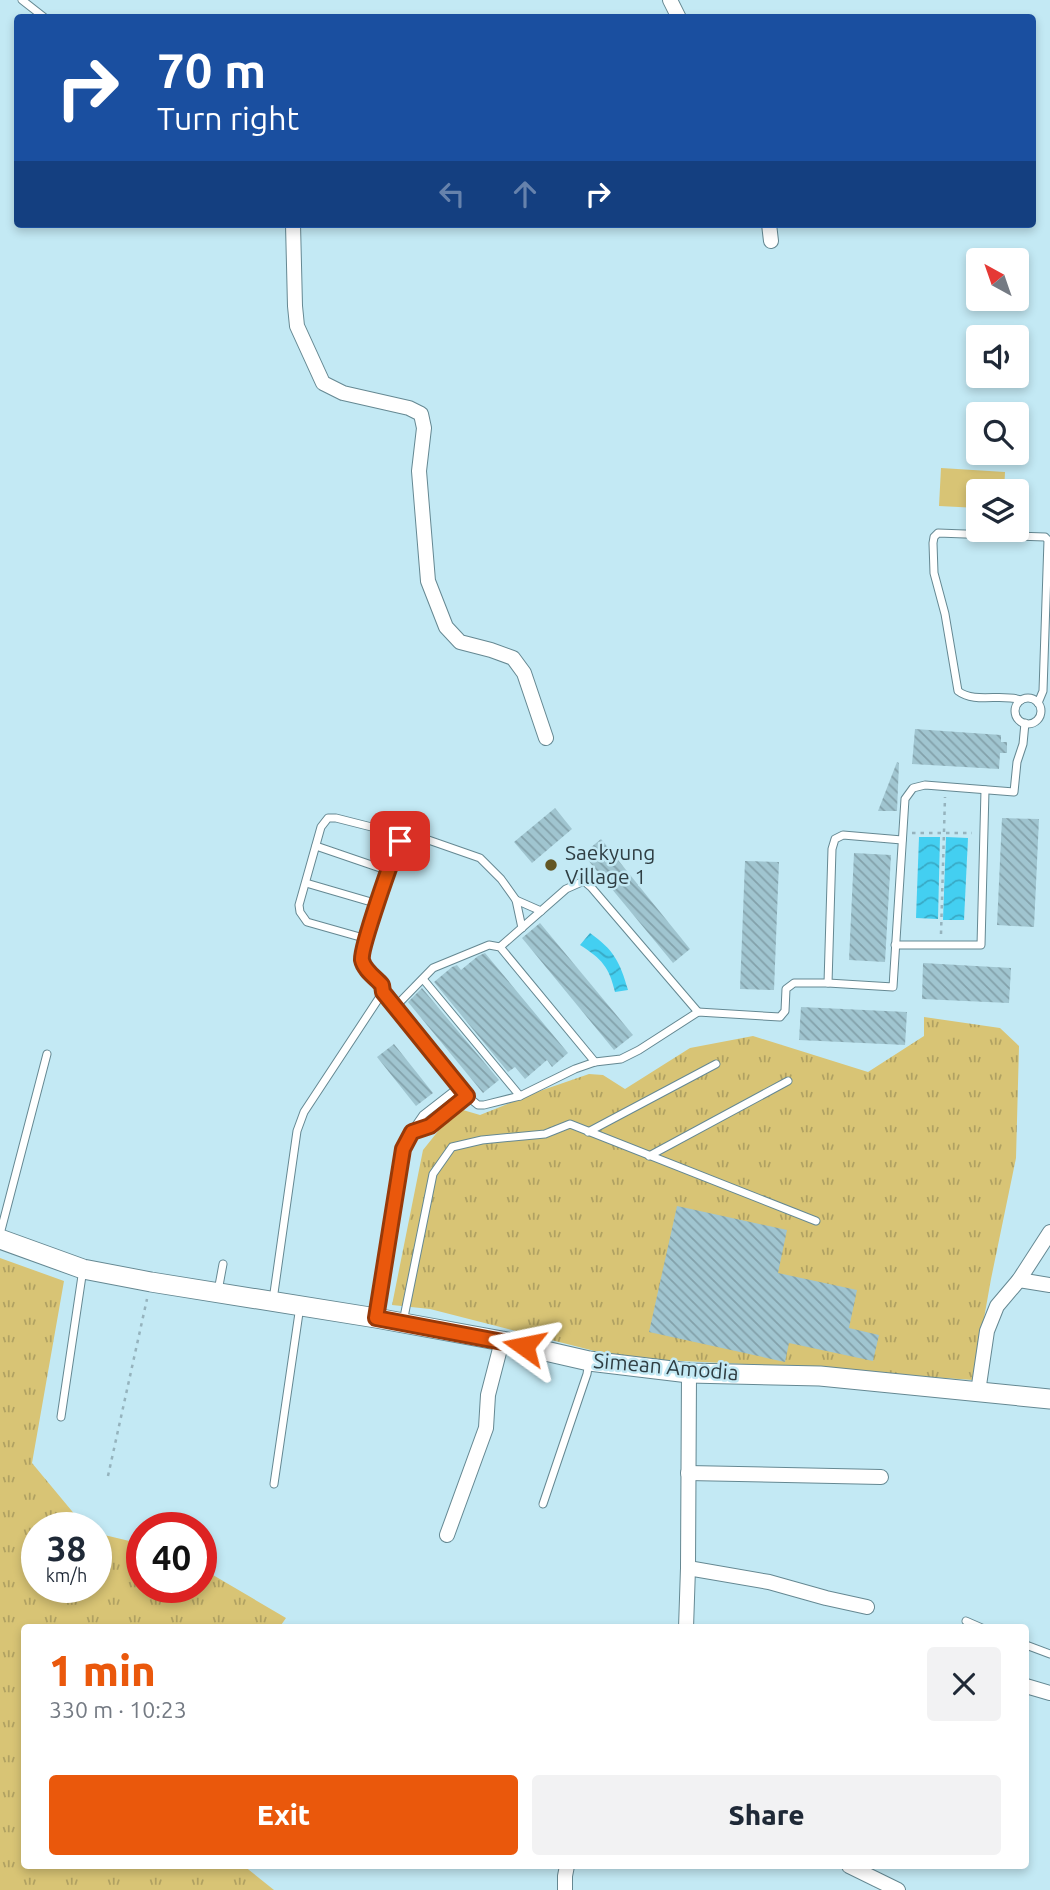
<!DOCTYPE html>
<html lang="en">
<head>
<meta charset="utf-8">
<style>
  body { margin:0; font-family:Ubuntu,sans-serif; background:#f2f2f3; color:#1f2937; height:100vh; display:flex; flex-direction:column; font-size:26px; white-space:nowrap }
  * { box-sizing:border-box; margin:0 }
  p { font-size:23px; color:#747a83 }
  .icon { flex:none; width:38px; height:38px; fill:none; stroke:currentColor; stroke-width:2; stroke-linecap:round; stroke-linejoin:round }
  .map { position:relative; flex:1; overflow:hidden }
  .drawer { position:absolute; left:21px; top:1624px; width:1008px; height:245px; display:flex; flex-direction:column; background:#fff; border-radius:7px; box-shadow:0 4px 10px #0003 }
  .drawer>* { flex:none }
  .hud { position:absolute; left:14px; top:14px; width:1022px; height:214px; border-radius:7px; box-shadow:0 4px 10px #0003; background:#1a4fa0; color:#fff; overflow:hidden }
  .needle { width:46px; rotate:320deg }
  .buttons { position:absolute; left:966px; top:248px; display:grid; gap:14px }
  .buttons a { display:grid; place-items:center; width:63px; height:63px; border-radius:7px; background:#fff; box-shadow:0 4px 10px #0003; font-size:35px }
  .speed { position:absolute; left:21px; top:1512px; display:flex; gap:14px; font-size:35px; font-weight:700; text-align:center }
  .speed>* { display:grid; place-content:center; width:91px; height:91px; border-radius:50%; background:#fff; box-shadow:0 4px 10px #0003; line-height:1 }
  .speed small { font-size:18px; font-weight:400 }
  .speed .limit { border:10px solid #d22; background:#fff; color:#111 }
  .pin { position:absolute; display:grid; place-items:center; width:60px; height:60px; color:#fff; margin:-30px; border-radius:14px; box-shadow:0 4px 10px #0006 }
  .me { position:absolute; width:77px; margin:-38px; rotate:282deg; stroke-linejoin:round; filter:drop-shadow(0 0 5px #0008) }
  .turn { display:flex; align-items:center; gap:24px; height:147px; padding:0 28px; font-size:32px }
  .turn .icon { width:91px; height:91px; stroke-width:2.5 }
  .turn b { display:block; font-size:49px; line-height:60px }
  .lanes { display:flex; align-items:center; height:66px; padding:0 28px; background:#0003; justify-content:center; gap:35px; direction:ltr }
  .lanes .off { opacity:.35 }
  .round { display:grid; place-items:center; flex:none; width:74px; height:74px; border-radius:7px; background:#f2f2f3 }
  .summary { display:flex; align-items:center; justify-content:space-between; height:119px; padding:0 28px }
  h1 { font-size:42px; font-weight:800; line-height:52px; color:#ea580c }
  .primary-button { display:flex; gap:14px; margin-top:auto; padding:14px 28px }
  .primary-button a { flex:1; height:80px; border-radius:7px; background:#ea580c; color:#fff; font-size:28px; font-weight:800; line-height:80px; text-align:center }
  .primary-button a+a { background:#f2f2f3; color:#1f2937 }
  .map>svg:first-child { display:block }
</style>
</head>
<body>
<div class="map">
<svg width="1050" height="1890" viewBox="0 0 1050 1890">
  <defs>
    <pattern id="grass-tufts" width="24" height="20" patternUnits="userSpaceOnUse" patternTransform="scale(1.75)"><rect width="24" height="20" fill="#d8c475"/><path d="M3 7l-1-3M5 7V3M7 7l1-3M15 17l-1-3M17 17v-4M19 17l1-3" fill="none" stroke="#b0a162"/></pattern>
    <pattern id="water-waves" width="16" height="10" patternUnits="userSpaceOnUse" patternTransform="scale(1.75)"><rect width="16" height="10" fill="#43cff1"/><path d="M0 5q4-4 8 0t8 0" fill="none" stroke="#38a9c5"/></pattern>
    <pattern id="building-back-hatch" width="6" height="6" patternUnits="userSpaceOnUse" patternTransform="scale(1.75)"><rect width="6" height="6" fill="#a0c5d0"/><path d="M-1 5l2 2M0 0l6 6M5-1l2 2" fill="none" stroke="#83a1aa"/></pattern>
  </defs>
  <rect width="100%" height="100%" fill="#c3e9f4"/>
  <g fill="url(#grass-tufts)">
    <path d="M924 1017 1000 1028 1019 1046 1016 1158 991 1279 973 1380 743 1364 622 1358 430 1309 392 1305 423 1150 439 1130 463 1110 480 1115 537 1092 589 1074 603 1075 625 1089 690 1048 753 1036 868 1072 924 1036Z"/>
    <path d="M0 1258 64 1281 32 1463 86 1528H37V1587H96V1533L142 1544V1587H201V1568L286 1618 279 1628H24V1866H244L274 1890H0Z"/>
  </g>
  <path fill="#d8c475" d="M941 468 1005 472 1004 492H978V508L939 506Z"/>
  <g fill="url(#water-waves)">
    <path d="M919 837H940L938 919 916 918Z"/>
    <path d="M946 837 968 838 964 920H943Z"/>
    <path d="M590 933C614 950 620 962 628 990L615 992C609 967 602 959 580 945Z"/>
  </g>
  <g fill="url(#building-back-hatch)">
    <path d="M915 729 1001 735V742H1007V753H1000L999 769 912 764Z"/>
    <path d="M897 762 899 763 897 811H878Z"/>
    <path d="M555 808 572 829 532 863 514 842Z"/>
    <path d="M1002 818 1039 819 1034 927 997 925Z"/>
    <path d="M601 839 690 949 673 963 583 854Z"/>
    <path d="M854 853 891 855 885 962 849 960Z"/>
    <path d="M745 861 779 862 774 990 740 989Z"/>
    <path d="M540 923 633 1035 614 1050 522 938Z"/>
    <path d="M485 953 568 1053 552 1067 547 1060 525 1079 515 1067 508 1072 434 982 452 967 457 965 461 970 478 956Z"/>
    <path d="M923 963 1011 968 1009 1003 922 999Z"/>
    <path d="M422 988 499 1080 483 1093 408 1002Z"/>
    <path d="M801 1007 907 1012 905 1045 799 1040Z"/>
    <path d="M394 1044 433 1093 416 1106 377 1057Z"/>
    <path d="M677 1206 787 1230 778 1273 857 1290 849 1328 879 1335 873 1361 789 1343 785 1362 649 1332Z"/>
  </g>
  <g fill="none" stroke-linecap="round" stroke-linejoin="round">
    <g stroke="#658892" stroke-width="9">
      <g id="lane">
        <path d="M22 0 45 18"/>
        <circle cx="1028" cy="711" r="13"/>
        <path d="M1021 700C1001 693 975 704 958 691L945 614 934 573 933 543 934 537 938 533 1045 537 1048 540 1043 691 1038 703"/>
        <path d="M316 846 389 871"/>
        <path d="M306 883 378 904"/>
        <path d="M516 900 541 911"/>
        <path d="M367 939 307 922 300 912 299 905 321 827 328 818H336L407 836"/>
        <path d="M895 945H981L985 790"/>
        <path d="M500 947 566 889 584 881 591 887 698 1012"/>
        <path d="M423 979 520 1096"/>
        <path d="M828 983 893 987 905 799 913 788 925 785 1014 792 1017 762 1023 744 1025 723"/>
        <path d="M383 992 467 1096 478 1105H484L520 1096 575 1069 595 1062 621 1059 639 1050 698 1012 780 1017 785 1011 786 989 794 983H828L832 849 835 839 843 835 902 840"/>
        <path d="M395 1007 433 968 489 945 500 947 595 1062"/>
        <path d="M412 1131 430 1126 467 1096"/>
        <path d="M588 1132 716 1064"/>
        <path d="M649 1156 788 1081"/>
        <path d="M0 1234 47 1054"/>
        <path d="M218 1291 223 1264"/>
        <path d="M273 1300 297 1131 304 1112 383 992 382 985C372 975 361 967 363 951L400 840 407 836H417L480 858 501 879 516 900 522 928"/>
        <path d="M376 1317 403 1148 412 1131 423 1115 459 1087"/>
        <path d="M403 1322 433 1174 452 1147 482 1140 545 1134 570 1124 816 1221"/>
        <path d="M61 1417 83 1269"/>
        <path d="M274 1484 300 1306"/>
        <path d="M543 1504 587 1374 589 1361"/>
        <path d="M966 1621 982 1628"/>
        <path d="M1026 1645 1050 1654"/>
      </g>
    </g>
    <g stroke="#658892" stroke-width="16">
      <g id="street">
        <path d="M670 0 679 18"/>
        <path d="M293 224 295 306 297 326 323 383 343 393 409 408 421 414 424 428 419 471 428 581 446 627 460 642 491 650 513 658 524 673 546 738"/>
        <path d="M769 224 771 241"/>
        <path d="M1019 1280 1050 1285"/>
        <path d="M978 1392 987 1331 997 1306 1019 1280 1050 1232"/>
        <path d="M688 1473 881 1477"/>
        <path d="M447 1535 486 1428 488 1395 502 1341"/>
        <path d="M688 1568 769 1582 826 1598 867 1607"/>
        <path d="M686 1628 688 1568 689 1373"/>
        <path d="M1026 1686 1050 1693"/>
        <path d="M849 1866 898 1890"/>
        <path d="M565 1890V1876L567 1866"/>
      </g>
    </g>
    <g stroke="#658892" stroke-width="21">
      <path id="secondary" d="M0 1239 83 1269 151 1282 376 1318 502 1341 589 1361 689 1373 820 1376 1050 1399"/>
    </g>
    <g stroke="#95b3bd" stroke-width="2.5" stroke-dasharray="3.5 5" stroke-linecap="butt">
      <path d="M912 833H972"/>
      <path d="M941 934 945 797"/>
      <path d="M108 1476 147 1299"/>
    </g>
    <use href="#lane" stroke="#fff" stroke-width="7"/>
    <use href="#street" stroke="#fff" stroke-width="14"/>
    <use href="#secondary" stroke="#fff" stroke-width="19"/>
  </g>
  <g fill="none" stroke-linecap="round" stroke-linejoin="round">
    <g stroke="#983908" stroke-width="18">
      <path id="route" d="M400 841C393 855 360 949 362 960 364 970 376 978 382 985L383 992 467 1096 430 1126 412 1132 403 1149 376 1318 524 1346"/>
    </g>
    <use href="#route" stroke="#ea580c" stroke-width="12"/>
  </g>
  <circle fill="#635623" stroke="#c3e9f4" stroke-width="2.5" cx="551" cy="865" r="7"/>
  <g text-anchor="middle" stroke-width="5" stroke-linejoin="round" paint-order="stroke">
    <g font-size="21" fill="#2f3e43" stroke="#c3e9f4" text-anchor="start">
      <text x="565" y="860">Saekyung<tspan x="565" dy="24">Village 1</tspan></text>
    </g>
    <g font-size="21" fill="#2f3e43" stroke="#c3e9f4">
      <text transform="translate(666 1367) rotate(5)" y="7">Simean Amodia</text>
    </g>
  </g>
</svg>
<div class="buttons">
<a><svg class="needle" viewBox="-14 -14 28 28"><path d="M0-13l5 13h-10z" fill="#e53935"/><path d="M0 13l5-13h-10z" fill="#747a83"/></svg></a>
<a><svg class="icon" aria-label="sound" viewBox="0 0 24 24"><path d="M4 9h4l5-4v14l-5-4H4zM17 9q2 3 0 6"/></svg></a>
<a><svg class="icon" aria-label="search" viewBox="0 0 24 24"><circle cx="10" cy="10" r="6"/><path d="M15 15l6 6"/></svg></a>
<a><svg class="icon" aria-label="layers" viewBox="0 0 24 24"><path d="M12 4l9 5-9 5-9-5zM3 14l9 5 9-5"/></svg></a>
</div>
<div class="speed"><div>38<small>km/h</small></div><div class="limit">40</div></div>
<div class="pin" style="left:400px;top:841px;background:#d93025"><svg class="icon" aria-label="arrive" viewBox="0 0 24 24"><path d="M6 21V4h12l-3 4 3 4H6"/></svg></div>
<svg class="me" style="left:524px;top:1346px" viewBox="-20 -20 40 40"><path d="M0-17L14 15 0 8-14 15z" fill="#ea580c" stroke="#fff" stroke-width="4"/></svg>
<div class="hud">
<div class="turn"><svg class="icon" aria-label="right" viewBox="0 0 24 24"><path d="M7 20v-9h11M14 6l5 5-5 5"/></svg><div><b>70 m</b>Turn right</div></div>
<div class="lanes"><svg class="icon off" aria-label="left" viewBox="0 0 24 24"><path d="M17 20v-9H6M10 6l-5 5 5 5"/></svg><svg class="icon off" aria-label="ahead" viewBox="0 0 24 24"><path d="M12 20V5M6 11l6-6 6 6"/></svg><svg class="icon" aria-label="right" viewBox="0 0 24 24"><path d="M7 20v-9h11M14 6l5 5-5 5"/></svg></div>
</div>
<section class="drawer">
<div class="summary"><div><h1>1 min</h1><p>330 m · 10:23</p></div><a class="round"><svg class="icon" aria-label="close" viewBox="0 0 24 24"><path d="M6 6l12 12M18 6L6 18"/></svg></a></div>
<div class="primary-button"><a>Exit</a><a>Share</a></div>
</section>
</div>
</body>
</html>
